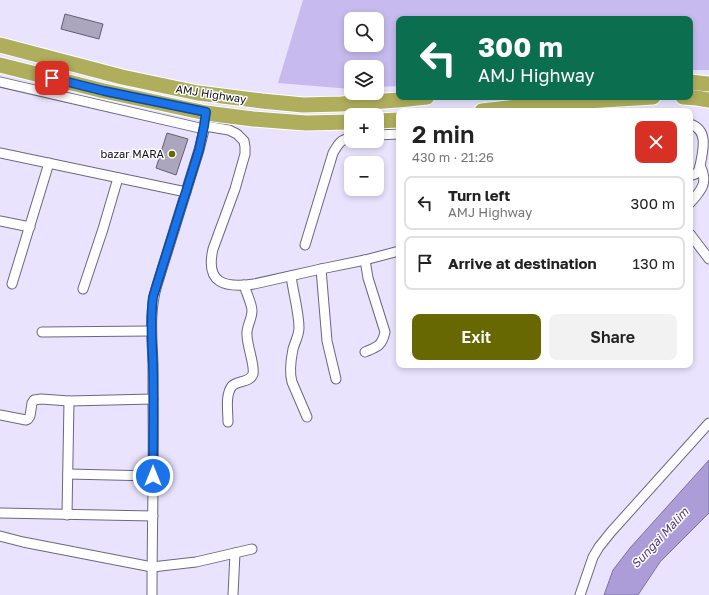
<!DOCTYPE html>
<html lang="en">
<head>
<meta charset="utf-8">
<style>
  body { margin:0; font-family:"Golos Text",sans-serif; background:#f2f2f2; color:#222; height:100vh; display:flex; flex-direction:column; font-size:15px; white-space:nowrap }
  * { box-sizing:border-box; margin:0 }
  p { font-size:13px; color:#767676 }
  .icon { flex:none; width:22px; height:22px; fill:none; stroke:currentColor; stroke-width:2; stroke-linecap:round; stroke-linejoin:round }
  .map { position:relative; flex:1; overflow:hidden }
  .side { position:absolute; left:396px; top:108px; width:297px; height:260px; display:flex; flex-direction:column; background:#fff; border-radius:8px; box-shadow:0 2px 6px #0003 }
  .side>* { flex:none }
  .guide { position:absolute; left:396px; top:16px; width:297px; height:84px; border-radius:8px; box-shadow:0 2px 6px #0003; background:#0b6e4f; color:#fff; overflow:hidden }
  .controls { position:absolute; left:344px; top:12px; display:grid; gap:8px }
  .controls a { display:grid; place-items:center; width:40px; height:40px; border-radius:8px; background:#fff; box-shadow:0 2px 6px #0003; font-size:20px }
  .pin { position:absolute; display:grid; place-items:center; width:34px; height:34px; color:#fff; margin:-17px; border-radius:8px; box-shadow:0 2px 6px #0006 }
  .me { position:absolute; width:44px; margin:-22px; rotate:0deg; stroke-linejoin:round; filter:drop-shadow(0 0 3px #0008) }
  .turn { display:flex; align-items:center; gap:14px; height:84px; padding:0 16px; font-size:18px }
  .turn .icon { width:52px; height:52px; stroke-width:2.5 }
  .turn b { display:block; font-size:28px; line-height:34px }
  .round { display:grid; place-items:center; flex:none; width:42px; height:42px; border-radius:8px; background:#f2f2f2 }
  .summary { display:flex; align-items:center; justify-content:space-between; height:68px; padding:0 16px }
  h1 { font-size:24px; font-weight:600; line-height:30px }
  .action { display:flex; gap:8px; margin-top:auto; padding:8px 16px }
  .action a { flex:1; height:46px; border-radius:8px; background:#686802; color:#fff; font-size:16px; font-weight:600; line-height:46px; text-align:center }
  .action a+a { background:#f2f2f2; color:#222 }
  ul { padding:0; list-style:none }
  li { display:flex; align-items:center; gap:12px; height:54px; margin:0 8px 6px; padding:0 8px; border:2px solid #e0e0e0; border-radius:8px }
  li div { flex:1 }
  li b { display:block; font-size:15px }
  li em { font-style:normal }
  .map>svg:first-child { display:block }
</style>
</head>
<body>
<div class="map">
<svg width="709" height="595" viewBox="0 0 709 595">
  <rect width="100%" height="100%" fill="#e9e3fe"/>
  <path fill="#c7baee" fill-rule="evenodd" d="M303 0H709V70H690V19H399V86L377 87V67H351V89L278 83ZM351 19H377V45H351Z"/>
  <path fill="#ac9dd9" stroke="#7d729e" d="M709 460V513L660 562 638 595H604L613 570 630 548Z"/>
  <g fill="#aba5be" stroke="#635e75">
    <path d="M65 14 103 24 99 39 61 29Z"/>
    <path d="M167 133 188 139 176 175 156 168Z"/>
  </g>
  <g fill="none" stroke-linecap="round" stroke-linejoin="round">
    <g stroke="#6c677e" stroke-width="11">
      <g id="minor">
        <path d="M0 82 204 129"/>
        <path d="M690 124C709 130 703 150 700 166 709 182 701 191 690 203"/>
        <path d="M205 126 229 130 237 134 244 141 245 147V154L235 189 213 249C205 284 225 288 254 284L321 269 365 260 399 251"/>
        <path d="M377 135 399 134"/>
        <path d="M0 153 186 192"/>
        <path d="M690 175C696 175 699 172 700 166"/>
        <path d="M0 221 30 227"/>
        <path d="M690 234 709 259"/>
        <path d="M305 245 333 153C339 143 339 141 351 137"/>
        <path d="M365 260 368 278 385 332C382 346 377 347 365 352"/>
        <path d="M321 269 327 341 336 379"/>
        <path d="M291 276C293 292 299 312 299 328 299 335 295 342 293 349 291 359 289 372 292 382L307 417"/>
        <path d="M12 284 49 163"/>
        <path d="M83 289 103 229 118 178"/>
        <path d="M42 332 151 331"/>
        <path d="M0 415 26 420 28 419 30 416 32 403 34 400 41 399 69 401 153 399"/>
        <path d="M228 422C228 411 225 395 232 386 238 380 250 383 253 374 255 365 247 346 247 335 246 327 252 319 252 311 252 304 246 292 244 285"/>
        <path d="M68 474 153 476"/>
        <path d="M0 513 153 516"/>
        <path d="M67 515 69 401"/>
        <path d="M0 536 23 542 152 567 196 562 252 549"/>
        <path d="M152 595C152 532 154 469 153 406 153 392 153 378 153 364 152 337 149 311 157 285L199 150 205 126 206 113"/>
        <path d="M233 595 235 553"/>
        <path d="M580 595 593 557 599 547 611 532 709 423"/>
      </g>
    </g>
    <g stroke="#fff" stroke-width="17">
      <g id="trunk">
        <path d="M0 45 122 77 198 93 262 101 303 105 341 104 398 100 427 97"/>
        <path d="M0 65 104 91 206 113 253 119 279 121 306 123 351 122"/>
        <path d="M690 82 709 84"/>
        <path d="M683 97 697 98 709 100"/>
        <path d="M482 111 553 103 653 97"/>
        <path d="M377 121 399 120"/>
      </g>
    </g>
    <use href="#minor" stroke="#fff" stroke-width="9"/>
    <use href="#trunk" stroke="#aeae5c" stroke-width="15"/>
  </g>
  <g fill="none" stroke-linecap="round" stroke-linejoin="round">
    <g stroke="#114b97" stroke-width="10">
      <path id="route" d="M52 78 104 91 206 112 204 126 199 150 153 297C150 319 152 342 153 365 154 402 153 439 153 476"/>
    </g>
    <use href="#route" stroke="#1a73e8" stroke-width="7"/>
  </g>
  <circle fill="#686802" stroke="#fff" stroke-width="1.5" cx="172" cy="154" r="4"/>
  <g text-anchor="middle" stroke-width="3" stroke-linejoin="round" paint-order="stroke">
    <g font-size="11" fill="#100e16" stroke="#fff">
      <text transform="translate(211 94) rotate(9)" y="4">AMJ Highway</text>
    </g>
    <g font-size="11" fill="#100e16" stroke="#fff" text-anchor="end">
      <text x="164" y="158">bazar MARA</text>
    </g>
    <g font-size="12" font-style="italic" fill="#4f387f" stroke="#fff">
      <text transform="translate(660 538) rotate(-47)" y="4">Sungai Malim</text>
    </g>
  </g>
</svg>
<div class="controls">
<a><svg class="icon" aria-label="search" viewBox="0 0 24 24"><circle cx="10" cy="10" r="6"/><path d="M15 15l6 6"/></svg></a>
<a><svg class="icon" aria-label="layers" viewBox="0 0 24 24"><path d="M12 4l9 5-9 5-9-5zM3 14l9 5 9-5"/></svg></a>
<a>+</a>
<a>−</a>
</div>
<div class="pin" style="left:52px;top:78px;background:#d93025"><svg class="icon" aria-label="arrive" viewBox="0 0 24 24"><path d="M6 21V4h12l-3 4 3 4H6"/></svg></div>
<svg class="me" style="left:153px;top:476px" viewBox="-20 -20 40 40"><circle r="17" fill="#1a73e8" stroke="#fff" stroke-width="3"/><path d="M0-11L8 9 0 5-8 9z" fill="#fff"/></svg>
<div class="guide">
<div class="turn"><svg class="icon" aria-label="left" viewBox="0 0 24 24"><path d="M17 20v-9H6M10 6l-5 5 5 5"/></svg><div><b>300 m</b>AMJ Highway</div></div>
</div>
<section class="side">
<div class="summary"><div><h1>2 min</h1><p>430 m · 21:26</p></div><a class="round" style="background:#d93025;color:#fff"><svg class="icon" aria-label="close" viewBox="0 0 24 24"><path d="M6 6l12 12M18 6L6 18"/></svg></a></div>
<ul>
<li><svg class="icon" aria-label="left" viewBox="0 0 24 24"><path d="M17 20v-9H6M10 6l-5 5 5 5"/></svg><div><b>Turn left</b><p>AMJ Highway</p></div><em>300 m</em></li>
<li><svg class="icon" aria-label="arrive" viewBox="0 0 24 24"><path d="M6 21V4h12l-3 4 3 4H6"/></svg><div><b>Arrive at destination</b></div><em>130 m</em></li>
</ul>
<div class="action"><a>Exit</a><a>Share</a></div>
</section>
</div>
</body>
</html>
